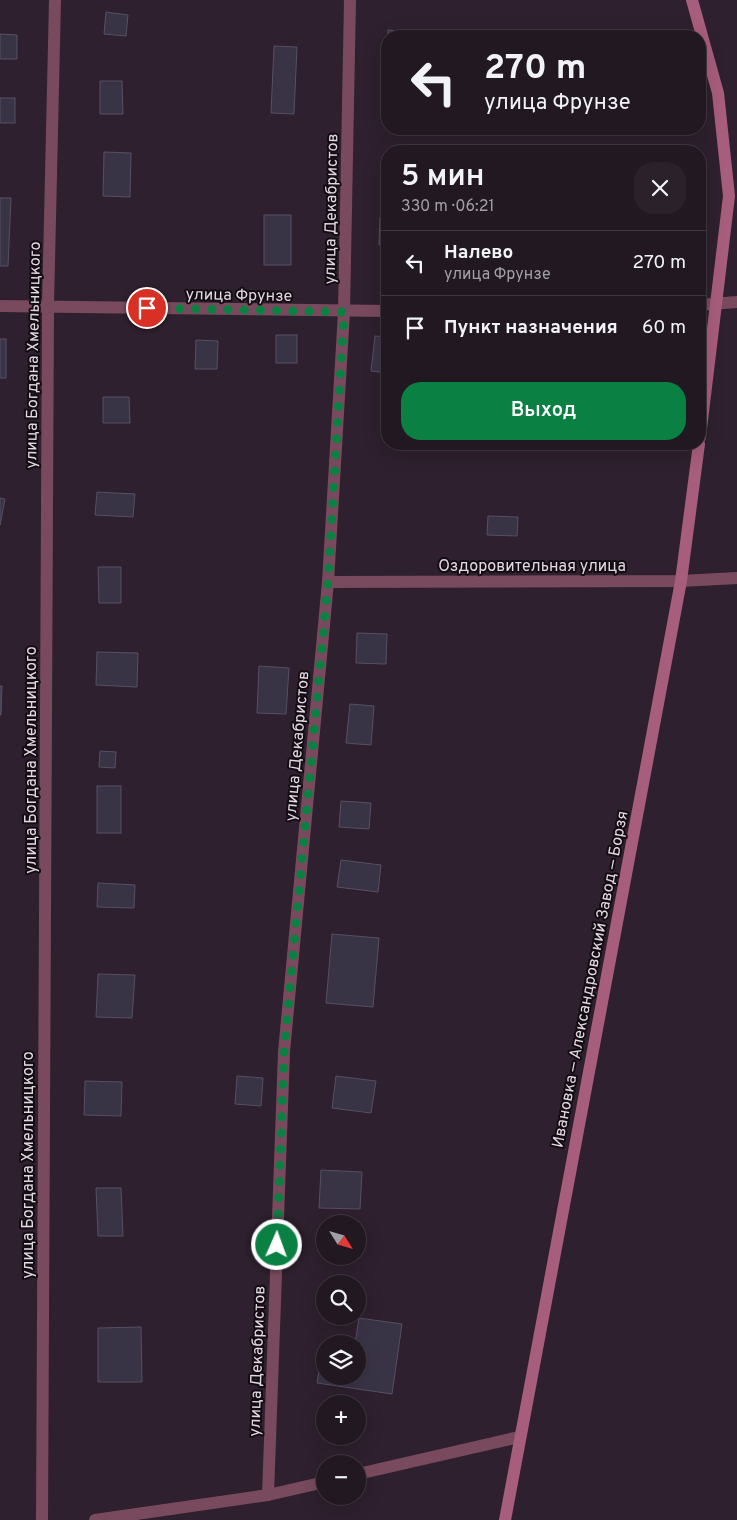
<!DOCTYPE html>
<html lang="ru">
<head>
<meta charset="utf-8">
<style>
  body { margin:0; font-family:Overpass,sans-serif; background:#2a212a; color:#f1f3f6; height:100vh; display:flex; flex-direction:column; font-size:19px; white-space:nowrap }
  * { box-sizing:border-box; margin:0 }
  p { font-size:16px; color:#a2a0a5 }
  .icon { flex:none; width:28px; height:28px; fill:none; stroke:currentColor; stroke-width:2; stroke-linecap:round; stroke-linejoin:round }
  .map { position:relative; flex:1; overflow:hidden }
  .sheet { position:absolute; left:381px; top:145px; width:325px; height:305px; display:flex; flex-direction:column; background:#221822; border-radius:20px; box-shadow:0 5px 20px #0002,0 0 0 1px #3f3740 }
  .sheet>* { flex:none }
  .hud { position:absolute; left:381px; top:30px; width:325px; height:105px; border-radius:20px; box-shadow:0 5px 20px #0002,0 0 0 1px #3f3740; background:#221822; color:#f1f3f6; overflow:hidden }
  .needle { width:32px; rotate:127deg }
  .controls { position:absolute; left:316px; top:1215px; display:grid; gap:10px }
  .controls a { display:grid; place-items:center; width:50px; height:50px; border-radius:50%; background:#221822; box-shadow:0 5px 20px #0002,0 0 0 1px #3f3740; font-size:25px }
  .pin { position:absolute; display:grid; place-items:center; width:42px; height:42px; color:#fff; margin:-21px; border:2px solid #fff; border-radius:50%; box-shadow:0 1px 5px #0007 }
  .me { position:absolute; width:55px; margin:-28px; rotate:2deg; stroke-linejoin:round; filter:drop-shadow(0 0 4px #0008) }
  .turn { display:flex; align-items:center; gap:18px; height:105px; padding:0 20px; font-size:22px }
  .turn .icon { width:65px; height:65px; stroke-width:2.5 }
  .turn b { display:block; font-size:35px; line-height:42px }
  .round { display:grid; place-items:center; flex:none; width:52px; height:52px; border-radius:20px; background:#2a212a }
  .headline { display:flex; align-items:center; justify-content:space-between; height:85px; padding:0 20px }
  h1 { font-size:30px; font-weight:600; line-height:38px }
  .cta { display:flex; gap:10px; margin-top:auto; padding:10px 20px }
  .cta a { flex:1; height:58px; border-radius:20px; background:#0b8043; color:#fff; font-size:20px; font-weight:600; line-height:58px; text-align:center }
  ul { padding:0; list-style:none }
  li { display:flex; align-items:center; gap:15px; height:65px; padding:0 20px; border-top:1px solid #3f3740 }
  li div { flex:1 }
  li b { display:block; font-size:19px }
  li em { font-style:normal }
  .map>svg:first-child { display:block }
</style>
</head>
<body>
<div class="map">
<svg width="737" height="1520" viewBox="0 0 737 1520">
  <rect width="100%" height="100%" fill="#2e202e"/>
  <g fill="#393346" stroke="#565064">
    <path d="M106 12 128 15 126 36 104 34Z"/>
    <path d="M388 30 412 32V36H388V70H385Z"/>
    <path d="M0 34 17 35V59H0Z"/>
    <path d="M274 46 297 47 294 114 271 113Z"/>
    <path d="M100 81H122L123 114H100Z"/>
    <rect x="0" y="98" width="15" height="25"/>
    <path d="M104 152 131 153 130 197 103 196Z"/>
    <path d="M0 198H11L8 266H0Z"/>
    <rect x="264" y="215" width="27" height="50"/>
    <path d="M380 217 388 218V246L379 245Z"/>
    <rect x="276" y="335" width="21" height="28"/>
    <path d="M375 336 388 337V373L371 371Z"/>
    <rect x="0" y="339" width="6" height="39"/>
    <path d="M196 340 218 341 217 369H195Z"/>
    <path d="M103 397H129L130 423H103Z"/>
    <path d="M97 492 135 494 133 517 95 515Z"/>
    <path d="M0 498 5 499 0 525Z"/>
    <path d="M488 516 518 517 517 536 487 535Z"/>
    <path d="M98 567H121V603H99Z"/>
    <path d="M357 633 387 634 386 664 356 663Z"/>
    <path d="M97 652 138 653 137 687 96 685Z"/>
    <path d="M259 666 289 668 286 714 257 713Z"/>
    <path d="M0 686H2L1 715H0Z"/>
    <path d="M350 704 374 706 371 745 346 743Z"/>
    <path d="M100 751 116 752 115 768 99 767Z"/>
    <rect x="97" y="786" width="24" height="47"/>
    <path d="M341 801 371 803 369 829 339 827Z"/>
    <path d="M341 860 381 865 378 892 337 887Z"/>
    <path d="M98 883 135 885 134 908 97 907Z"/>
    <path d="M332 934 379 938 373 1007 326 1003Z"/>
    <path d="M98 974 135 975 132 1018 96 1017Z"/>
    <path d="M237 1076 263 1078 261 1106 235 1104Z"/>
    <path d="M336 1076 376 1081 371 1113 332 1108Z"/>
    <path d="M85 1081 122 1082 121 1116 84 1115Z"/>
    <path d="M321 1170 362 1172 360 1209 319 1208Z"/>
    <path d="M96 1188H121L123 1236H98Z"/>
    <path d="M359 1318 402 1324 392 1394 317 1383 322 1351 325 1352V1376H358V1344H355Z"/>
    <path d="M141 1327 142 1382H98V1328Z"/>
  </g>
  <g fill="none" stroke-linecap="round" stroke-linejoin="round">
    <g stroke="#794a5d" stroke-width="12">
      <path d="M700 305 737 302"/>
      <path d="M0 306 388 311"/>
      <path d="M328 582 681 581 737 578"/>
      <path d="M358 1474 519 1437"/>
      <path d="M268 1495 284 1052 328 582 344 312 350 0"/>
      <path d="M42 1520 48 306 55 0"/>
      <path d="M95 1520 268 1495 325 1482"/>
    </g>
    <g stroke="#a75d7c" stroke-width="12">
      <path d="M692 0 718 93 729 196 700 437"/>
      <path d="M505 1520 681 581 699 444"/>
    </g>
  </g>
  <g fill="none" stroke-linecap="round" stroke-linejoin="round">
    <path stroke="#0b8043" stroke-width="9" stroke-dasharray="0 16.2" d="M147 308 344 312 328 582 284 1052 277 1245"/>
  </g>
  <g text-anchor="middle" stroke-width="4" stroke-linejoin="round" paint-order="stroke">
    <g font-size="16" fill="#e2d8e2" stroke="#130c13">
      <text transform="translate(330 209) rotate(-89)" y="6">улица Декабристов</text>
      <text transform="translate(239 294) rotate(1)" y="6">улица Фрунзе</text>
      <text transform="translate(32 355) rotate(-89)" y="6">улица Богдана Хмельницкого</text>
      <text x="532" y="571">Оздоровительная улица</text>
      <text transform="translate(296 746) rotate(-85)" y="6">улица Декабристов</text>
      <text transform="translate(30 760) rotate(-90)" y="6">улица Богдана Хмельницкого</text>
      <text transform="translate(589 979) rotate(-79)" y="6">Ивановка — Александровский Завод — Борзя</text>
      <text transform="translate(27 1165) rotate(-90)" y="6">улица Богдана Хмельницкого</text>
      <text transform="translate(256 1361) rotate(-88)" y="6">улица Декабристов</text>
    </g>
  </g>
</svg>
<div class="controls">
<a><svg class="needle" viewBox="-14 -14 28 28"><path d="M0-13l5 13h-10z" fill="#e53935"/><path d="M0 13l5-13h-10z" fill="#a2a0a5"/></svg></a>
<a><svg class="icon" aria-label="search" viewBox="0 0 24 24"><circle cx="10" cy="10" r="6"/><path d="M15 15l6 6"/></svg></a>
<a><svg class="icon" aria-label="layers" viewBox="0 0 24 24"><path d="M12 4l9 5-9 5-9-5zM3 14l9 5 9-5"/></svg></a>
<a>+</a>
<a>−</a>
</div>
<div class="pin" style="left:147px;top:308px;background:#d93025"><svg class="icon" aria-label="arrive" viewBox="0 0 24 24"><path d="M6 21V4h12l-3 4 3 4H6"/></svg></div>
<svg class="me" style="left:277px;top:1245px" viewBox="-20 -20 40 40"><circle r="17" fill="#0b8043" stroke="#fff" stroke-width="3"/><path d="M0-11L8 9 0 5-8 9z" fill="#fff"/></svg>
<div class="hud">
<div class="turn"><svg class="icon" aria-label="left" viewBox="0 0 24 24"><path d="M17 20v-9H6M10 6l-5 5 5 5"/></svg><div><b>270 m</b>улица Фрунзе</div></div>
</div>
<section class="sheet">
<div class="headline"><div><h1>5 мин</h1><p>330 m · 06:21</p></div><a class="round"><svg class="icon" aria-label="close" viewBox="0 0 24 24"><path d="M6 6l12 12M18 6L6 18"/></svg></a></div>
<ul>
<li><svg class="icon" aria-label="left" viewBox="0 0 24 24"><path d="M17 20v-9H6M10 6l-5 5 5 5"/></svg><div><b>Налево</b><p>улица Фрунзе</p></div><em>270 m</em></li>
<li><svg class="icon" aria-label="arrive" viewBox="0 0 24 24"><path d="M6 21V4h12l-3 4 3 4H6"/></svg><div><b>Пункт назначения</b></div><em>60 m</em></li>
</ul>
<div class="cta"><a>Выход</a></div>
</section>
</div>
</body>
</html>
